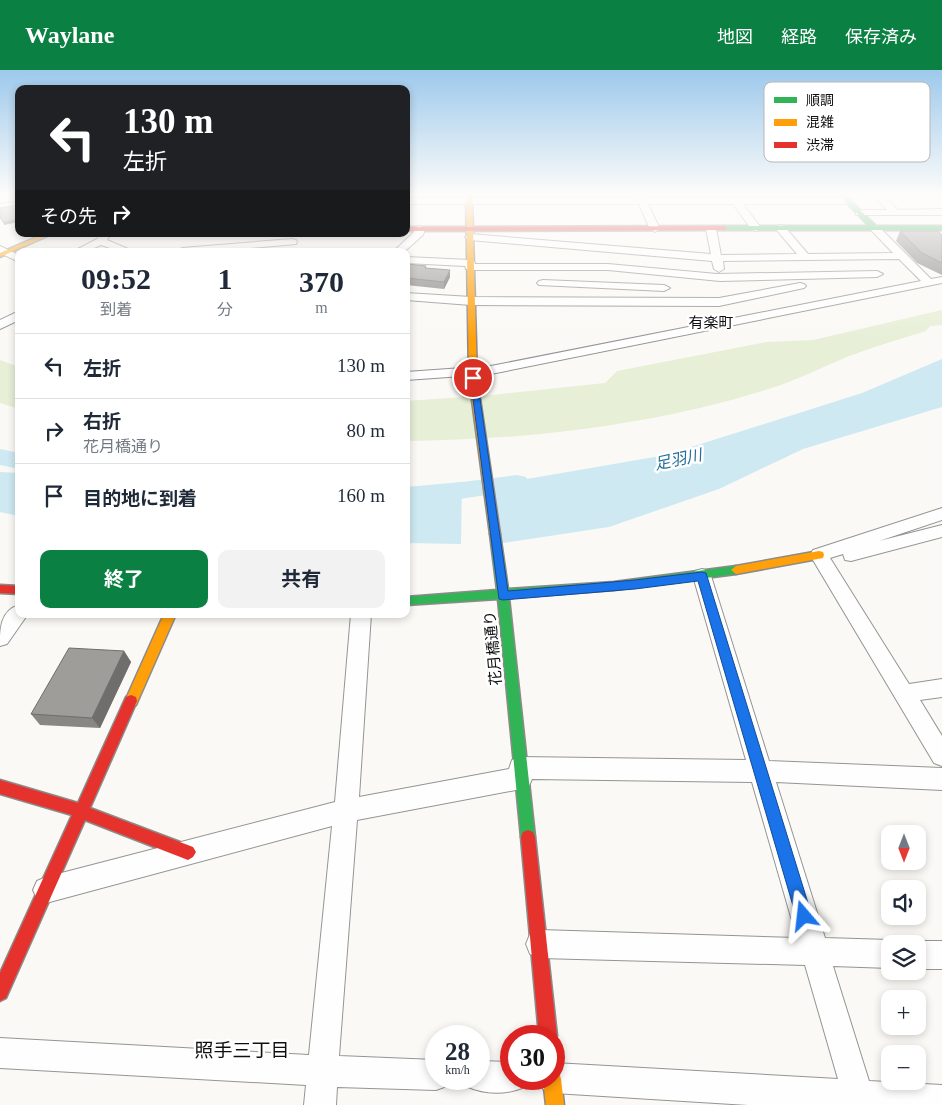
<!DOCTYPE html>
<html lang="ja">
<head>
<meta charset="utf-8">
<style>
  body { margin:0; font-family:"Times New Roman","Noto Sans JP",serif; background:#f2f2f3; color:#1f2937; height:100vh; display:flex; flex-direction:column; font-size:19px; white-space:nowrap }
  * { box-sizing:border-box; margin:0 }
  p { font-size:16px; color:#747a83 }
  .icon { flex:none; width:28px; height:28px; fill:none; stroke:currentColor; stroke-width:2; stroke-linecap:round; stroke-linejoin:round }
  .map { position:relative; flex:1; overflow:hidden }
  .side { position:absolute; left:15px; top:178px; width:395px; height:370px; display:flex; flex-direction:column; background:#fff; border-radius:10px; box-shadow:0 2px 8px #0003 }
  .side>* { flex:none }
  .guide { position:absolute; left:15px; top:15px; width:395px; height:152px; border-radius:10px; box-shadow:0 2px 8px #0003; background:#202124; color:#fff; overflow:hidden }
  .needle { width:32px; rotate:180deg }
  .buttons { position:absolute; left:881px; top:755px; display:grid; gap:10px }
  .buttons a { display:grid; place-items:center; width:45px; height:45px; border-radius:10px; background:#fff; box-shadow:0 2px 8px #0003; font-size:25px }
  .speed { position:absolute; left:425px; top:955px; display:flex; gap:10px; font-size:25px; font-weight:700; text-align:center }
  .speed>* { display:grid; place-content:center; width:65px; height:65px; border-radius:50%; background:#fff; box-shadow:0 2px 8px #0003; line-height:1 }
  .speed small { font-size:12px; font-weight:400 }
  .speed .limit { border:8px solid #d22; background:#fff; color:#111 }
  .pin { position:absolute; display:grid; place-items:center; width:42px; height:42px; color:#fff; margin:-21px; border:2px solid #fff; border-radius:50%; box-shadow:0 1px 5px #0007 }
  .me { position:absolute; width:55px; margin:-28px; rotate:343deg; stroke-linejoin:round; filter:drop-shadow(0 0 4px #0008) }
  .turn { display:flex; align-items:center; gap:18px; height:105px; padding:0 25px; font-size:22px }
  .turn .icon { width:65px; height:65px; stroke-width:2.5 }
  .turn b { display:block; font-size:35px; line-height:42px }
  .then { display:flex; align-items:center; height:48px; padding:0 25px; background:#0003; gap:10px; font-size:19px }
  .eta { display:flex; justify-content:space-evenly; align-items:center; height:85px; text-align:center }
  .eta b { font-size:30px; font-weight:700; line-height:35px }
  .action { display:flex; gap:10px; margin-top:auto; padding:10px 25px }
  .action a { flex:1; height:58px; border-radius:10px; background:#0b8043; color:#fff; font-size:20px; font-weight:700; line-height:58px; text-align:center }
  .action a+a { background:#f2f2f3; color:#1f2937 }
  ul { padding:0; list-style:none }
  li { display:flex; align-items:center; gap:15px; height:65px; padding:0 25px; border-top:1px solid #e0e1e3 }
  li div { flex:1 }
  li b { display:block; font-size:19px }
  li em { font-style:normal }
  header { display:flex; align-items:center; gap:30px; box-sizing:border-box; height:70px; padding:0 25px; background:#0b8043; color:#fff }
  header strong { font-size:24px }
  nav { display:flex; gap:28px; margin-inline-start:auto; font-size:18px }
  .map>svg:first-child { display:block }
</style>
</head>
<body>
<header>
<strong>Waylane</strong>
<nav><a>地図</a><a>経路</a><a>保存済み</a></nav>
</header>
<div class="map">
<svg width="942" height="1035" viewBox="0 0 942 1035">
  <rect width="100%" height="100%" fill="#fbf9f5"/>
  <g fill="#e7efd7">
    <path d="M942 240V255L930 256 926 261C900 269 873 277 847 287 825 296 803 307 781 315 663 354 530 370 406 371V331L492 325 605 313 617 301 767 272 813 270Z"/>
    <path d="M0 290 19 297V339L0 333Z"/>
  </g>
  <g fill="#cee9f2">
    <path d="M942 289V337L803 379 719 419 609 457 496 474 487 416 666 385 862 323Z"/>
    <path d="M0 402 19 403V446L0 442Z"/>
    <path d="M462 412 461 474 406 473V417Z"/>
  </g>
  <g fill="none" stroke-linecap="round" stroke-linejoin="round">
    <g fill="#cee9f2" fill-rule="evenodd">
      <path d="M0 379 19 383V399L0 395Z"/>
      <path d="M517 405 526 407 530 413 526 419 406 437V419Z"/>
    </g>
    <g stroke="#959493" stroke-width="2">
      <g id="street">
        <path d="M19 126V130L0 133V127Z"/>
        <path d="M636 126H645L646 128H847L852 131 847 134H743L761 158 756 161 752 160 733 134H648L660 159 655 162 650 159 639 134H406V128H636Z"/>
        <path d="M874 126H884L898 140 942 139V145H856V141L859 140H887Z"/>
        <path d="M780 155 784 156 808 184 893 183 869 158 874 155 878 156 931 209 942 207V213L491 304 406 310V302L491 296 921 211 899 189 723 191 724 199 719 202 714 199 712 191 470 170 465 167 470 164 711 184 706 159 711 156 716 159 721 185 797 184 775 158Z"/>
        <path d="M420 156 425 159 423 165 405 181H394L414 162 416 157Z"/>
        <path d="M101 164H111L107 170 133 181H119L101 175 87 181H74L97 169Z"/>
        <path d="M292 169 296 170 297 172 296 174 217 181H177L182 178Z"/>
        <path d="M0 176 19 185V192L0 183Z"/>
        <path d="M406 187 470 190 474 191 475 194H608L717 204 877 201 883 204 877 207 720 211 608 200H470L466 199 465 196 406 193Z"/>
        <path d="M543 210 664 215 670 218 664 221 539 215 537 213 539 211Z"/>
        <path d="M800 213 804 214 806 216 804 218 719 236 471 235 406 230V223L471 227 719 228Z"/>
        <path d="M19 241V250L0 259V250Z"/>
        <path d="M942 438V450L879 471 942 455V467L851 491 845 490 843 484 830 488 909 614 942 609V627L920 630 942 666V696L934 693 810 485 813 480Z"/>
        <path d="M702 499 709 501 711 506 769 691 942 698V720L776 712 825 868 890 870 899 874H890V898L833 896 869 1011 942 1015V1035H748L554 1023 543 1019 539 1009H554V993L838 1009 805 895 540 888 530 884 526 874 530 864 540 860 797 868 752 712 532 709 529 716 521 719 357 750 339 986 436 990V1009H450L447 1016 436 1020 337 1017 336 1035H304L306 1015 0 998V968L309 985 332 756 46 833 37 829 33 820 37 811 46 807 335 732 351 544H371L359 727 509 699 512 690 520 687 746 690 693 506 695 501Z"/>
        <path d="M19 535V544H28L7 574 0 576C0 559 0 541 19 535Z"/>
        <path d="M918 871H942V899H918V874H912Z"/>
        <path d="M479 991 511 992V1009H526L522 1018C505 1025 485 1024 468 1017L465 1009H479Z"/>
      </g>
    </g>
    <g stroke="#8c8b89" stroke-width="3">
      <g id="fast">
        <path d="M840 126H846L876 156H942V160H724L721 158 724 156H869Z"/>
        <path d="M495 460 500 464 508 519 614 512 736 496 741 500 736 504 614 520 509 528 535 767 533 772 528 774 523 772 521 767 498 529 406 535V527L497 520 490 464Z"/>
      </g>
    </g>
    <g stroke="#8c8b89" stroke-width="3">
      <g id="slow">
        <path d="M466 126H472L477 308 500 464 495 468 490 464 469 308Z"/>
        <path d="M44 164H52L0 187V183Z"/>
        <path d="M819 481 823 482 824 485 823 488 736 504 731 500 736 496Z"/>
        <path d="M164 544H176L136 635 131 637 126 635 125 631Z"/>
        <path d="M554 1000 559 1002 561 1009 564 1035H546L543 1009H554Z"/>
      </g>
    </g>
    <g stroke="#8c8b89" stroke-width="3">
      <g id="jam">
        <path d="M406 157 724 156 727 158 724 160 406 161Z"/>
        <path d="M0 515 19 516V524L0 523Z"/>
        <path d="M131 625 136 627 137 631 90 738 193 777 196 782 193 787 188 790 85 750 6 928 0 931V903L72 745 0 724V710L78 733 126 627Z"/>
        <path d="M528 760 533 762 535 767 557 966 554 973V966H539L521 767 523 762Z"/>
      </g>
    </g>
    <use href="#street" fill="#fefefe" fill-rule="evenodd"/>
    <use href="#fast" fill="#30b455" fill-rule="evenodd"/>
    <use href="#slow" fill="#ff9f0a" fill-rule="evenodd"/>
    <use href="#jam" fill="#e5322d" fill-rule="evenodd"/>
  </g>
  <g fill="#898784">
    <path d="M900 161 942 165V205L917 193 896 171Z"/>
    <path d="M406 195 426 196V198L450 207 444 219 406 215Z"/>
    <path d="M124 581 131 592 100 658 40 655 31 644Z"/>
  </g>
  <g fill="#6f6e6c">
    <path d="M19 149V152L4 155 3 152Z"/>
    <path d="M450 200V207L444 219V212Z"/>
    <path d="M124 581 131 592 100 658 92 648Z"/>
  </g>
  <g fill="#9f9d9a" stroke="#6f6e6c">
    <path d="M18 135 19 136V149L3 152 0 147V138Z"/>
    <path d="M900 161H938L942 165V193L922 183Z"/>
    <path d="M407 194 426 196 425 198 450 200 444 212 406 208Z"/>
    <path d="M69 578 124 581 92 648 31 644Z"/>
  </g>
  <linearGradient id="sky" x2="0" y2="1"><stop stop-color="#9dc9ec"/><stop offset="0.46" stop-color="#fdfcfa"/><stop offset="1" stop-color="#fdfcfa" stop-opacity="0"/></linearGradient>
  <rect width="942" height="271" fill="url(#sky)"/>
  <path fill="#1a73e8" stroke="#114b97" d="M470 306 477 308 508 521 635 510 702 502 706 503 812 846 810 851 804 854 798 851 796 846 698 511 635 519 503 530 499 529Z"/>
  <g text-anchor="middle" stroke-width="5" stroke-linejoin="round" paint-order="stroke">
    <g font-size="15" fill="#0f0f0f" stroke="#fff">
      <text x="711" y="258">有楽町</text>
    </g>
    <g font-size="15" fill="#0f0f0f" stroke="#fff">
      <text transform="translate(493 578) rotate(-95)" y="5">花月橋通り</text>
    </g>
    <g font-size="16" font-style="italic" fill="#227097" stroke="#fff">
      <text transform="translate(678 389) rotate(-12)" y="6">足羽川</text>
    </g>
    <g font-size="19" fill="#0f0f0f" stroke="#fff">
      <text x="242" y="987">照手三丁目</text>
    </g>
  </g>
  <rect x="764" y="12" width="166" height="80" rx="8" fill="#fff" stroke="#b7b7b7" stroke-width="1"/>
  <rect x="774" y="27" width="23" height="6" fill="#30b455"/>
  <rect x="774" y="49" width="23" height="7" fill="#ff9f0a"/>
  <rect x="774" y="72" width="23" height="6" fill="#e5322d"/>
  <g font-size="14" fill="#0f0f0f">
    <text x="806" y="35">順調</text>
    <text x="806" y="57">混雑</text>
    <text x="806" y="80">渋滞</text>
  </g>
</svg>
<div class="buttons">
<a><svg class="needle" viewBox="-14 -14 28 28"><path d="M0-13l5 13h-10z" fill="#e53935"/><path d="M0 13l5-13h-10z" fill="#747a83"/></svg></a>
<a><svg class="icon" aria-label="sound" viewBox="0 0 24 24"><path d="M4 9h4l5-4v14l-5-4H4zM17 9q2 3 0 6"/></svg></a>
<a><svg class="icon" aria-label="layers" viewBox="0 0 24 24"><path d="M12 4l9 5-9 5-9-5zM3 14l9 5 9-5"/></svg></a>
<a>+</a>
<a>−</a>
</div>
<div class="speed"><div>28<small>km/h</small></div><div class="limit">30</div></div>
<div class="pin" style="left:473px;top:308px;background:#d93025"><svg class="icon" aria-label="arrive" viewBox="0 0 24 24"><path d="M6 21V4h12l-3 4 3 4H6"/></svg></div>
<svg class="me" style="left:804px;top:846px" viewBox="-20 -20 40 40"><path d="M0-17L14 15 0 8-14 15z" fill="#1a73e8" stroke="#fff" stroke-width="4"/></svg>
<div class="guide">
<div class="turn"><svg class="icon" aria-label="left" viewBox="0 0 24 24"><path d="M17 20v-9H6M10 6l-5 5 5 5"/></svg><div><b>130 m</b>左折</div></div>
<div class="then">その先<svg class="icon" aria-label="right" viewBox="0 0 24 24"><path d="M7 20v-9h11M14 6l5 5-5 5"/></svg></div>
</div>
<section class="side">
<div class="eta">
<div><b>09:52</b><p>到着</p></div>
<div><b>1</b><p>分</p></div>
<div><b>370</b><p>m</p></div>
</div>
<ul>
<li><svg class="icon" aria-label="left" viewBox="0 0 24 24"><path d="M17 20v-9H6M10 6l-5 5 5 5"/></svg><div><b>左折</b></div><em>130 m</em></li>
<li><svg class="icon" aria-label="right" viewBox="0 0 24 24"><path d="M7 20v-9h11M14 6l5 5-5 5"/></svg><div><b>右折</b><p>花月橋通り</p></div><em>80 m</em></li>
<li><svg class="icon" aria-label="arrive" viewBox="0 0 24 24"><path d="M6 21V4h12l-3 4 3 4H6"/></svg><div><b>目的地に到着</b></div><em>160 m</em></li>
</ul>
<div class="action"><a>終了</a><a>共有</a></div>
</section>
</div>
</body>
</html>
